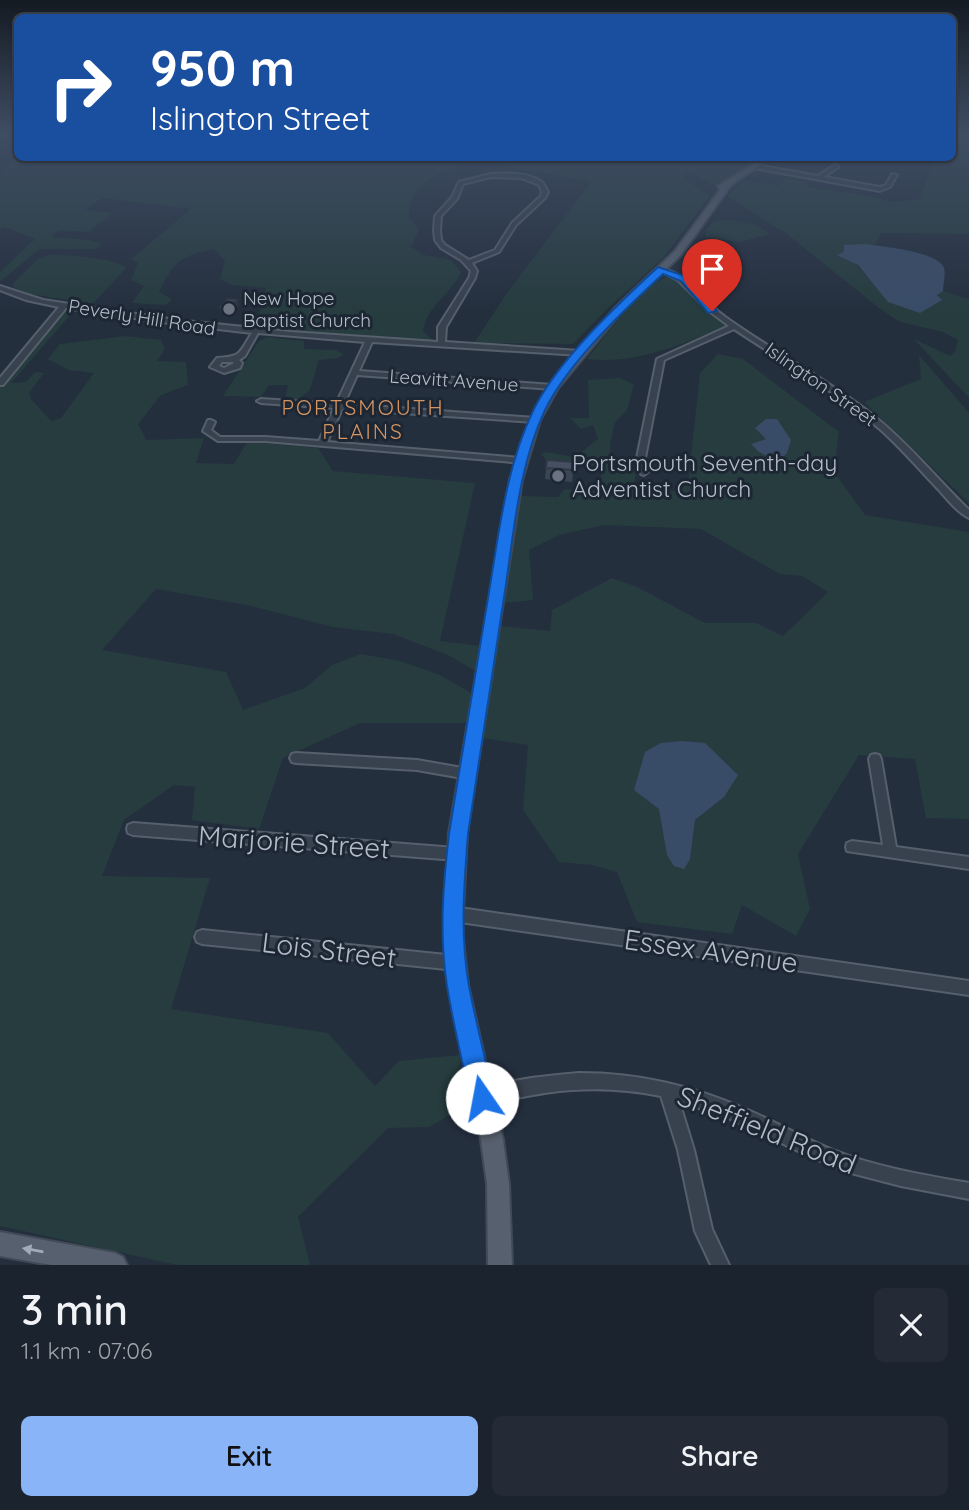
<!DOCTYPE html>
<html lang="en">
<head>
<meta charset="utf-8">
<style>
  body { margin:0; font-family:Quicksand,sans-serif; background:#242b36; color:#f1f3f6; height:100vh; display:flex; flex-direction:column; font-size:26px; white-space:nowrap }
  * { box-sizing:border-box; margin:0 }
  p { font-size:23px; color:#a0a4aa }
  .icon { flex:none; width:38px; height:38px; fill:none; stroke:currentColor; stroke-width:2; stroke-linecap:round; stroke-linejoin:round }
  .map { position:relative; height:1265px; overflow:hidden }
  .panel { display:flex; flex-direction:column; background:#1b232e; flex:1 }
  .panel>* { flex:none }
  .hud { position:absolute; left:14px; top:14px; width:942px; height:147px; border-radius:10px; box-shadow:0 2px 5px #0004,0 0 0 2px #39404a; background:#1a4fa0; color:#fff; overflow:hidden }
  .pin { position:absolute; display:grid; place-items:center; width:60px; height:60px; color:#fff; margin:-72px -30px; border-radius:50% 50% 50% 0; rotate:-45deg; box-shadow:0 0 7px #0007 }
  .pin .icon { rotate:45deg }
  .me { position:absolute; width:77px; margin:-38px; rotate:348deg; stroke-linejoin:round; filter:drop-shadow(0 0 5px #0008) }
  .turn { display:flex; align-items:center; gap:24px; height:147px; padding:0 21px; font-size:32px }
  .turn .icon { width:91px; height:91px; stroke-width:2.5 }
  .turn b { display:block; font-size:49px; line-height:60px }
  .round { display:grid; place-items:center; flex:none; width:74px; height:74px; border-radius:10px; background:#242b36 }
  .headline { display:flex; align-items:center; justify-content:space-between; height:119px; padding:0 21px }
  h1 { font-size:42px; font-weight:600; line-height:52px }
  .button { display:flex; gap:14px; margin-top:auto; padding:14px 21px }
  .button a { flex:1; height:80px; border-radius:10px; background:#8ab4f8; color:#111; font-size:28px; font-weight:600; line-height:80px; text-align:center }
  .button a+a { background:#242b36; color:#f1f3f6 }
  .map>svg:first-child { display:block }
</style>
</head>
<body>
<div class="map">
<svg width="969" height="1265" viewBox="0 0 969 1265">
  <rect width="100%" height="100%" fill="#242f3e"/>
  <g fill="#263c3f" fill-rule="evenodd">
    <path d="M952 133H969V234L881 233 875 245H844V252L884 295 937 294 943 291 969 299V398L914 339 950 356 955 352 958 340 943 332 900 322 879 308 787 234 727 196 744 180 779 186 787 178 808 183 806 187 869 196 892 202 919 199 934 162 899 158H952Z"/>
    <path d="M17 156 18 158H479L478 162C445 170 410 177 409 217L419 230 411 247 424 255 451 260 461 272C449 297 428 304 423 331L435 342 255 330 266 288 232 285 220 279 225 261 214 249C179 256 174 262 159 292L172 299 166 305 132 303 144 286 131 280 138 263 131 259 191 209 102 198 85 210 113 213 88 232 59 230 51 237 89 240 102 244 95 249H39L0 282V272L35 239 4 227 0 229V177L2 171Z"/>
    <path d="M504 158H770L721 189 684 169V179L710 196 663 258 608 308 573 344 474 343 507 293 592 181 504 167Z"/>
    <path d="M731 220 757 225 770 234 740 242 706 237V230L714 221Z"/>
    <path d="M48 255C62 254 119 259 126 268L93 304 30 294 13 287V283L38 259Z"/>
    <path d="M670 277 683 283 708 312 727 326C682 344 636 365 587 359 605 337 643 280 670 277Z"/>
    <path d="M66 312 72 313 11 383 26 382 35 372 44 373 29 393 31 399 51 421 61 418 94 373 69 370 48 359 60 344 126 336 161 340 165 349 157 361 186 362 188 385 161 395 138 424 146 440 204 438 196 463 234 464 247 442 318 448 333 471 475 483 440 641 481 646 477 672 450 656 393 634 333 627 247 605 156 589 102 650 226 672 243 710 305 688 332 665 361 654 400 661 440 675 473 694 468 723H360L283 758 259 829 192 820 195 787 174 785 124 820 102 876 210 878 171 1009 328 1033 375 1086 399 1061 460 1055V1109L429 1127 388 1128 298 1217 310 1265H177L0 1226V388L61 313Z"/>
    <path d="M267 337 304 341V349L335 350 344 354 338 358 319 360 310 390 297 400 285 399 288 385H269L261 397 223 396 259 341Z"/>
    <path d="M718 354 743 359 839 432 834 472 865 515 969 532V819L926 818 915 759 859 755 798 854 810 909 796 936 742 905 732 934 637 922 617 872 592 865 559 862 523 810 528 745 483 738 500 626 550 631 552 610 612 578 637 587 705 623H756L783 636 828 592 802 576 780 574 701 529 604 525 559 535 529 550 533 600 503 603 520 496 558 497 565 489 601 492V467L548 462 541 454 546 452 575 457 598 439 593 425 581 429 570 418H589L588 380 620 378 634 385 627 410 615 422 610 445V464L636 470 634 493 659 497 688 485 700 373ZM724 797 695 820 690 859 659 809Z"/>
    <path d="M919 355 969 413V503L864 402 921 379Z"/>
  </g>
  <g fill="#394c67">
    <path d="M866 244C882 247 938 251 944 268 946 274 943 284 943 291L937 295 942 300 920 313 888 302 858 265 837 255 844 252V245Z"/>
    <path d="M766 419H777L791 440 787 453 778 462 759 452 751 444 766 439 755 428Z"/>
    <path d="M682 741 705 743 738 775 724 797 695 820 690 859 684 869 674 866 667 855 659 809 634 790 645 752 661 743Z"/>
  </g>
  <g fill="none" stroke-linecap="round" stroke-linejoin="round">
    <g stroke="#565f6c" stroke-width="4">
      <g id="minor">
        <path d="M751 164 818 176 836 164 838 167 824 177 880 187 886 185 892 174 897 175 890 187 880 191 749 167Z"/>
        <path d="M491 174C506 173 529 172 542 182 544 184 546 189 548 192L545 198 516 225 499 252 472 263 477 271 475 278 446 327 445 342 580 351 584 353 580 355 372 342 359 371 553 385 557 387 553 389 357 375 344 404 535 418 539 420 535 422 342 409 327 442 521 458 524 459V463L265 441H218L203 431 208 420H211L215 422 211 430 220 437H265L319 441 334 408 261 403 257 401 261 399 336 404 365 342 258 333 245 356 239 360 242 363 240 368 224 373 210 367 217 358C243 356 238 354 252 333L176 324 66 308 3 385H0V378L59 307 26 300 0 290V286L43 300 176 320 291 332 438 342V327L469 278 471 271 461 260 441 248 435 240 434 230 435 216 452 197 459 182ZM491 177 521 178 539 185 542 192 541 196 512 223 495 250 469 260 445 245 441 240 440 230 441 216 457 199 463 184ZM222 362H233L234 363 224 368 219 366Z"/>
        <path d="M662 268C692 277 701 300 724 316 772 351 827 379 874 416 909 444 937 479 969 510V518C957 512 947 499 938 489 919 469 901 448 881 430 836 391 783 362 734 329L664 360 644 463 648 472 644 475 641 474 636 463 657 359 729 326 709 311 678 280 660 271 659 270Z"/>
        <path d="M296 753 417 760 468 769 472 770 474 774 472 778 468 779 417 770 296 763 292 762 290 758 292 754Z"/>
        <path d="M875 754 879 755 881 759 896 847 969 857V869L847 851 846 847 847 843 852 841 883 845 869 759 871 755Z"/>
        <path d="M133 823 456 848 461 850 463 854 461 858 456 860 133 835 128 833 127 829 128 825Z"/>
        <path d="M453 907 969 981V995L453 921 448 919 446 914 448 909Z"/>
        <path d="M202 930 456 956 461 958 463 963 461 968 456 970 202 944 197 942 195 937 197 932Z"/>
        <path d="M579 1073C640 1073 694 1086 750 1111 778 1123 805 1139 833 1150 876 1167 923 1175 969 1183V1199L901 1186 851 1173 815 1159 731 1119 679 1101 694 1150 712 1229 729 1265H711L695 1231 678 1150 661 1096C596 1083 546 1090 482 1106L476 1104 474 1098 476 1092C508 1079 545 1076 579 1073Z"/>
      </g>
    </g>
    <g stroke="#414a57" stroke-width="4">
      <g id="major">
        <path d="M763 158H770L731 185 681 255 621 312 558 388 540 420 522 480 467 833 462 932 468 985 503 1140 509 1184 512 1265H488L487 1184 481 1140 448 985 444 932 449 833 510 480 530 420 549 385 615 308 675 251 720 190 718 186Z"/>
        <path d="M0 1232 115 1253 123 1257 127 1265H51L0 1256Z"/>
      </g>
    </g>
    <use href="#minor" fill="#38414e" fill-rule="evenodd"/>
    <use href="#major" fill="#56606e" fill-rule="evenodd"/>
  </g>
  <g fill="#3b4654">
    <path d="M238 306 230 313 221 312 220 307Z"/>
    <path d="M547 460 574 462 572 482 545 479Z"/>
  </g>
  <path fill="#303945" d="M237 300 238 306 230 313 228 308Z"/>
  <g fill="#455162" stroke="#303945" stroke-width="2">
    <path d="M228 299 237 300 228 308 220 307Z"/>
    <path d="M547 460 574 462 573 470 546 468Z"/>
  </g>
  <defs><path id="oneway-solid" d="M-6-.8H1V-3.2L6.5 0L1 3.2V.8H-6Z" transform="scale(1.75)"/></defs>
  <use fill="#a1aab7" href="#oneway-solid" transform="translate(33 1250) rotate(-170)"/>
  <linearGradient id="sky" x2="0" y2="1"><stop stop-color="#141a22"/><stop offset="0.43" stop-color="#3f4d63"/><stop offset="1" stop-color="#3f4d63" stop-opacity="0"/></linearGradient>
  <rect width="969" height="310" fill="url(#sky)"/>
  <path fill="#1a73e8" stroke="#114b97" stroke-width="2" d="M658 267 688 277 717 311 708 313 681 281 663 274C625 309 568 363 545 410 519 465 514 531 505 591 492 672 480 753 468 834 464 884 460 936 469 986 476 1023 486 1060 494 1098L490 1106 482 1110 473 1106 470 1098C462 1060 453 1023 447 986 439 935 443 884 449 834 462 753 476 672 489 592 499 532 506 467 533 411 556 362 618 304 658 267Z"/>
  <g fill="#6b7280" stroke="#1d2633" stroke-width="2.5">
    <circle cx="229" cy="309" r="7"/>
    <circle cx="558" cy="476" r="7"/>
  </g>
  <g text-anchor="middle" stroke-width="6" stroke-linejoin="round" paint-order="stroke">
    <g font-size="19" fill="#b4bcc9" stroke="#1d2633" text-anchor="start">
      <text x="243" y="305">New Hope<tspan x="243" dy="22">Baptist Church</tspan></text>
    </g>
    <g font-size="19" fill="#b4bcc9" stroke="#1d2633">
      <text transform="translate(142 317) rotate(9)" y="7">Peverly Hill Road</text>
      <text transform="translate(454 380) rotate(4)" y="7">Leavitt Avenue</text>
      <text transform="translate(821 384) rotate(35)" y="7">Islington Street</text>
    </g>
    <g font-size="21" letter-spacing="2" fill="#d59563" stroke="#1d2633">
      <text x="363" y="415">PORTSMOUTH<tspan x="363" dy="24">PLAINS</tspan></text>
    </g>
    <g font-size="23" fill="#b4bcc9" stroke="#1d2633" text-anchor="start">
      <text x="572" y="471">Portsmouth Seventh-day<tspan x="572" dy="26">Adventist Church</tspan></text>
    </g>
    <g font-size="28" fill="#b4bcc9" stroke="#1d2633">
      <text transform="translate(294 842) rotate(4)" y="10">Marjorie Street</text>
      <text transform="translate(329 950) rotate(7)" y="10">Lois Street</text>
      <text transform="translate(711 951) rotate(8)" y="10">Essex Avenue</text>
      <text transform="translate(767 1130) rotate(22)" y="10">Sheffield Road</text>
    </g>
  </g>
</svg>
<div class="pin" style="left:712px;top:311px;background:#d93025"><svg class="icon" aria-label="arrive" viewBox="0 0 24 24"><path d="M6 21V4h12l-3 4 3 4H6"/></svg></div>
<svg class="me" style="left:482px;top:1098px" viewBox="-20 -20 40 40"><circle r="19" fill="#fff"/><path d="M0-13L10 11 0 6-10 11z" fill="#1a73e8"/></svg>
<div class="hud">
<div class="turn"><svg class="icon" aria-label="right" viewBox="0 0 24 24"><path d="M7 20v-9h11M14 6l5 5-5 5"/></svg><div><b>950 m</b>Islington Street</div></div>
</div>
</div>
<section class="panel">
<div class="headline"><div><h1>3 min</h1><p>1.1 km · 07:06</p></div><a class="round"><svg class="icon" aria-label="close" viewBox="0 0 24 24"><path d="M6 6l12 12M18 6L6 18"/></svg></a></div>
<div class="button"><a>Exit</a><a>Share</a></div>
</section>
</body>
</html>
